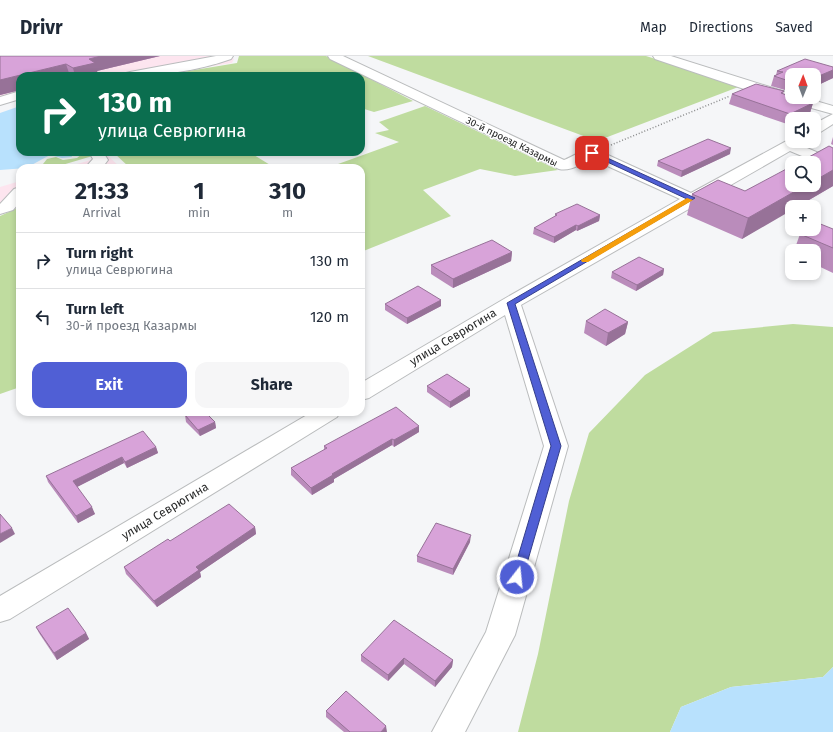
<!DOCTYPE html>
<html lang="en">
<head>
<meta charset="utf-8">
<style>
  body { margin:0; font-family:"Fira Sans",sans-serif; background:#f6f6f7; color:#1f2937; height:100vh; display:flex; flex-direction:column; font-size:15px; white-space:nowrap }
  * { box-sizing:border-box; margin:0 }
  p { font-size:13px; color:#747a83 }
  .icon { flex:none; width:22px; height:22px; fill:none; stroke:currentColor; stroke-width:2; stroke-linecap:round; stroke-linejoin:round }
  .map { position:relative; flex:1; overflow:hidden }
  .drawer { position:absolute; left:16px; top:108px; width:349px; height:252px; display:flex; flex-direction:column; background:#fff; border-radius:12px; box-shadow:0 2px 6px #0003 }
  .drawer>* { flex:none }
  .top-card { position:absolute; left:16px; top:16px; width:349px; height:84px; border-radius:12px; box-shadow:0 2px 6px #0003; background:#0b6e4f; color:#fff; overflow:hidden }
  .needle { width:26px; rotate:1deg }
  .fabs { position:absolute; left:785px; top:12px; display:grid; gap:8px }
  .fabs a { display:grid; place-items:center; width:36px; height:36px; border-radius:8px; background:#fff; box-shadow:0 2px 6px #0003; font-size:20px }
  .pin { position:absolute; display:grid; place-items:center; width:34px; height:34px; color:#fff; margin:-17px; border-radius:8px; box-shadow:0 2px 6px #0006 }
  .me { position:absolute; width:44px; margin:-22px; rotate:16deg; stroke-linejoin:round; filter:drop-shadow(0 0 3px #0008) }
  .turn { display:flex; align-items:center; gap:14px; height:84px; padding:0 16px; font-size:18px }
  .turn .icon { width:52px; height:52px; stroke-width:2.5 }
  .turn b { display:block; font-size:28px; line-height:34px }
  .eta { display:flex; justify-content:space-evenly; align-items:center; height:68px; text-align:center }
  .eta b { font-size:24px; font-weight:700; line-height:28px }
  .cta { display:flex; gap:8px; margin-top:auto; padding:8px 16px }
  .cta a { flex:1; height:46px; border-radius:12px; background:#505fd5; color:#fff; font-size:16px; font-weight:700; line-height:46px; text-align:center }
  .cta a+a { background:#f6f6f7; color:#1f2937 }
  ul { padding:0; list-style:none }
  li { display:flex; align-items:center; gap:12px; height:56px; padding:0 16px; border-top:1px solid #e0e1e3 }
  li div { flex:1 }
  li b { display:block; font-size:15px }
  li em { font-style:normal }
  header { display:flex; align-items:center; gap:24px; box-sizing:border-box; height:56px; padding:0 20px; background:#fff; border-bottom:1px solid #e0e1e3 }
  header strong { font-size:19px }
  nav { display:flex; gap:22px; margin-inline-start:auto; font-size:14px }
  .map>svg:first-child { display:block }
</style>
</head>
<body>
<header>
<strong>Drivr</strong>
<nav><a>Map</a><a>Directions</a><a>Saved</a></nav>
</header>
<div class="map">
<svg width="833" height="676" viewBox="0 0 833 676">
  <rect width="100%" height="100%" fill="#f5f6f8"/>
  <g fill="#fde5ef">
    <path d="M0 0H230L234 3 232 7 150 20H20V44L0 49Z"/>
    <path d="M107 99 121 112H64Z"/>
    <path d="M20 125V149L0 157V131Z"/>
  </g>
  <g fill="#bfdc9f">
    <path d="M239 0H326L413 45 374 56 361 52V20H158L237 7Z"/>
    <path d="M368 0H646L741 30 597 85Z"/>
    <path d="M425 50 558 114 515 120 480 113 423 134 451 160 361 196V112H327L399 86 375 77 389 74 379 66Z"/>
    <path d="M81 96H106L52 112H31L43 108 47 103 56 101 63 104 77 102 83 97Z"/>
    <path d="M113 96H249L275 112H130Z"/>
    <path d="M20 151V331L0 338V160Z"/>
    <path d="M793 268 833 271V611L823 621 731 631 681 651 670 676H518L538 598 569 445 589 377 645 319 713 276Z"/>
  </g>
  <g fill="#b8e1fd">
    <path d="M20 50V96H70L72 101 62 102 50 99 26 112 0 114V57Z"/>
    <path d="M833 611V676H670L681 651 731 631 823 621Z"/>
  </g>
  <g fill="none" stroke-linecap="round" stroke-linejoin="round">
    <g stroke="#babcbd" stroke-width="2">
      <g id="minor">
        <path d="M216 0H233L231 3C197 15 159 20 124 20L126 17 130 16Z"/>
        <path d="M328 0H343L564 104C574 100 586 91 597 94L691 137 792 82V85H803L800 89 833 103V113L790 95 521 249 568 390 515 579 465 676H432L486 576 544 390 505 259 369 342 361 344V327L504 243 680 143 592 103C582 107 570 116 559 113L330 3Z"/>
        <path d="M653 0H671L792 38V41H802L833 50V68L819 77 814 78V68L833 58 747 34 655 3Z"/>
        <path d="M20 35V43L0 49V41Z"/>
        <path d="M89 96H103L108 104 102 112H85L93 103Z"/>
        <path d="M20 131V146L13 154 0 158V148L14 133Z"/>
        <path d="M312 356H340L337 361 10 563 0 566V540Z"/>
      </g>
    </g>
    <path stroke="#898a8b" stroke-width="1.5" stroke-dasharray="1 2" stroke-linecap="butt" d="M611 89 730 40"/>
    <use href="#minor" fill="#fff" fill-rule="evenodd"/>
  </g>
  <g fill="#ba8cbb">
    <path d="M0 0H160L97 15 99 20H20V34L0 39Z"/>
    <path d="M833 11V22L814 31V19H792V36L771 30 774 20 776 19 777 15Z"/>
    <path d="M784 35 783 38 813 47 810 57 798 63H792L787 68 729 48 732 38Z"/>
    <path d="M833 81V89L831 88Z"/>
    <path d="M833 92V130L797 151H792L742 183 687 159 692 138 745 135Z"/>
    <path d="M730 98 681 121 657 110 658 105Z"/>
    <path d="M555 158 600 159 599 165 577 175 576 174 554 187 533 178 534 172 555 161Z"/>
    <path d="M833 173V217L814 208V195H794L800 178Z"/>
    <path d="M512 196 511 205 453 232 431 218V209Z"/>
    <path d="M664 213 663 219 636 235 611 222 612 216Z"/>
    <path d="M441 244V250L407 268 385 254V248Z"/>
    <path d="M586 265 628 266 625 278 606 290 584 277Z"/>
    <path d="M427 330 470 340 450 352 427 336Z"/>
    <path d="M185 359 215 366 216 372 200 380 186 366Z"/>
    <path d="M419 376 394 391 392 389 334 423V426L312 439 291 419V412L324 394V390Z"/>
    <path d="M156 391 158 397 127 412 124 407 77 431 95 458 78 467 48 426 46 420Z"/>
    <path d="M255 471 256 478 200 516 201 521 157 551 126 518 124 511 170 485Z"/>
    <path d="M470 486 453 519 417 506V500Z"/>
    <path d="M36 571 86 577 89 583 57 604 39 577Z"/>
    <path d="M361 599 453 604 452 611 435 631 404 608 388 625 361 605Z"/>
    <path d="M326 655 387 676H344L326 661Z"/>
  </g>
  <g fill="#977298">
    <path d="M101 0H160L97 15 99 20H75L73 12 89 3Z"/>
    <path d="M66 8 70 20H20V34L0 39V24Z"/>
    <path d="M833 14V22L814 31V22Z"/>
    <path d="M813 47 810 57 798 63H792V66L787 68 790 58Z"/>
    <path d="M731 92 730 98 681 121 682 115Z"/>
    <path d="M833 114V130L797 151H792V154L742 183 748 162 806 129H814V125Z"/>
    <path d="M600 159 599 165 577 175 578 170Z"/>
    <path d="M576 169V174L554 187V181Z"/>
    <path d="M512 196 511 205 453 232V223Z"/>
    <path d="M664 213 663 219 636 235 637 229Z"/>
    <path d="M441 244V250L407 268V262Z"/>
    <path d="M628 266 625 278 606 290 608 277Z"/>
    <path d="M470 333V340L450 352V346Z"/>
    <path d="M215 366 216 372 200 380 198 374Z"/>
    <path d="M419 370V376L394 391V384Z"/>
    <path d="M392 383V389L334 423V426L312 439 311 432 332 418Z"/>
    <path d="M156 391 158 397 127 412 125 406Z"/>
    <path d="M122 401 124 407 75 432 73 425Z"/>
    <path d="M92 451 95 458 78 467 76 460Z"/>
    <path d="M255 471 256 478 200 516 201 521 157 551 154 545 196 511Z"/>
    <path d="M12 472 15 478 0 487V478Z"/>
    <path d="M471 479 470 486 453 519V513Z"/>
    <path d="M86 577 89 583 57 604 54 597Z"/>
    <path d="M404 602V608L388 625V619Z"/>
    <path d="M453 604 452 611 435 631V625Z"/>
    <path d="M386 670 387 676H381Z"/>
  </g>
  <g fill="#d8a3d9" stroke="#977298">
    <path d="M0 0H101L89 3 95 7 73 12 66 8 0 24Z"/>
    <path d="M805 3 833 11V14L814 22V19H792V26L774 20 783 16 777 15Z"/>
    <path d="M756 28 784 35 781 37 792 41 813 47 790 58 732 38Z"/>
    <path d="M708 83 731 92 682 115 658 105Z"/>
    <path d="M829 90 833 92V114L814 125V107H798Z"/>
    <path d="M792 110V129H806L748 162 692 138 718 124 745 135Z"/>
    <path d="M577 148 600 159 578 170 576 169 554 181 534 172 557 159 555 158Z"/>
    <path d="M818 167 833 173V192L800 178 808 173H814V169Z"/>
    <path d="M492 184 512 196 453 223 431 209Z"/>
    <path d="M639 201 664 213 637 229 612 216Z"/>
    <path d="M418 230 441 244 407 262 385 248Z"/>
    <path d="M605 253 628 266 608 277 586 265Z"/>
    <path d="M447 318 470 333 450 346 427 330Z"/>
    <path d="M396 351 419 370 394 384 392 383 332 418 333 419 311 432 291 412 327 392 324 390Z"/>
    <path d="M192 356H205L215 366 198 374 185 359Z"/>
    <path d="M143 375 156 391 125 406 122 401 73 425 92 451 76 460 46 420Z"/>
    <path d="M229 448 255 471 196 511 199 514 154 545 124 511 168 483 170 485Z"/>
    <path d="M0 458 12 472 0 478Z"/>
    <path d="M436 467 471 479 453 513 417 500Z"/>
    <path d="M68 552 86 577 54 597 36 571Z"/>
    <path d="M394 564 453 604 435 625 404 602 388 619 361 599Z"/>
    <path d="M346 635 386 670 381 676H350L326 655Z"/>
  </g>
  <path fill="#505fd5" stroke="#343e8a" d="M592 95 695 142 515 248 561 390 523 521 521 524 517 526 513 524 512 521 551 390 507 247 687 143 590 98 589 97Z"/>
  <path fill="#f59e0b" d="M687 142 693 144 588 206H582L581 204Z"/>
  <g text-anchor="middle" stroke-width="3" stroke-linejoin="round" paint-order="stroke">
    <g font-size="10" fill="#272828" stroke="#fff">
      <text transform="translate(512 85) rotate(26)" y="4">30-й проезд Казармы</text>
    </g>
    <g font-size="12" fill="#272828" stroke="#fff">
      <text transform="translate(453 281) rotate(-31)" y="4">улица Севрюгина</text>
      <text transform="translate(165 455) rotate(-31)" y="4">улица Севрюгина</text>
    </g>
  </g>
</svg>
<div class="fabs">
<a><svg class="needle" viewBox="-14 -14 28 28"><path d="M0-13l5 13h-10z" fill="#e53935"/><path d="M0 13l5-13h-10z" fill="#747a83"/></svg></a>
<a><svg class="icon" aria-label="sound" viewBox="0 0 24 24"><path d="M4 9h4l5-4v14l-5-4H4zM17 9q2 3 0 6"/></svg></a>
<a><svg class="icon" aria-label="search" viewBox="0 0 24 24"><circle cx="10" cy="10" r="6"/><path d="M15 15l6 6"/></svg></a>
<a>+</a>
<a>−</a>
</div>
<div class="pin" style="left:592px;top:97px;background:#d93025"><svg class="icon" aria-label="arrive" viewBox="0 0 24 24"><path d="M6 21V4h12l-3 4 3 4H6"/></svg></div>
<svg class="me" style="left:517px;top:521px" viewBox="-20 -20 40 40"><circle r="17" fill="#505fd5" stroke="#fff" stroke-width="3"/><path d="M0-11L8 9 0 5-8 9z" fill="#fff"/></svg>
<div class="top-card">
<div class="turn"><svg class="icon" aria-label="right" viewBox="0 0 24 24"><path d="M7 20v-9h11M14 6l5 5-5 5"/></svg><div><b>130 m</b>улица Севрюгина</div></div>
</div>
<section class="drawer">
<div class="eta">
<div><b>21:33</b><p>Arrival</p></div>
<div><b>1</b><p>min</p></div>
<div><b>310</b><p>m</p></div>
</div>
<ul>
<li><svg class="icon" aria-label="right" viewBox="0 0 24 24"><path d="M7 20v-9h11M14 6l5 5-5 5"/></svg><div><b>Turn right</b><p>улица Севрюгина</p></div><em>130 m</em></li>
<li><svg class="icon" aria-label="left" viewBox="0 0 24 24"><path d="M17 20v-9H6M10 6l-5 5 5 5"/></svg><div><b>Turn left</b><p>30-й проезд Казармы</p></div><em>120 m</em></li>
</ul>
<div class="cta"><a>Exit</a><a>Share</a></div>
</section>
</div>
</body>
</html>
